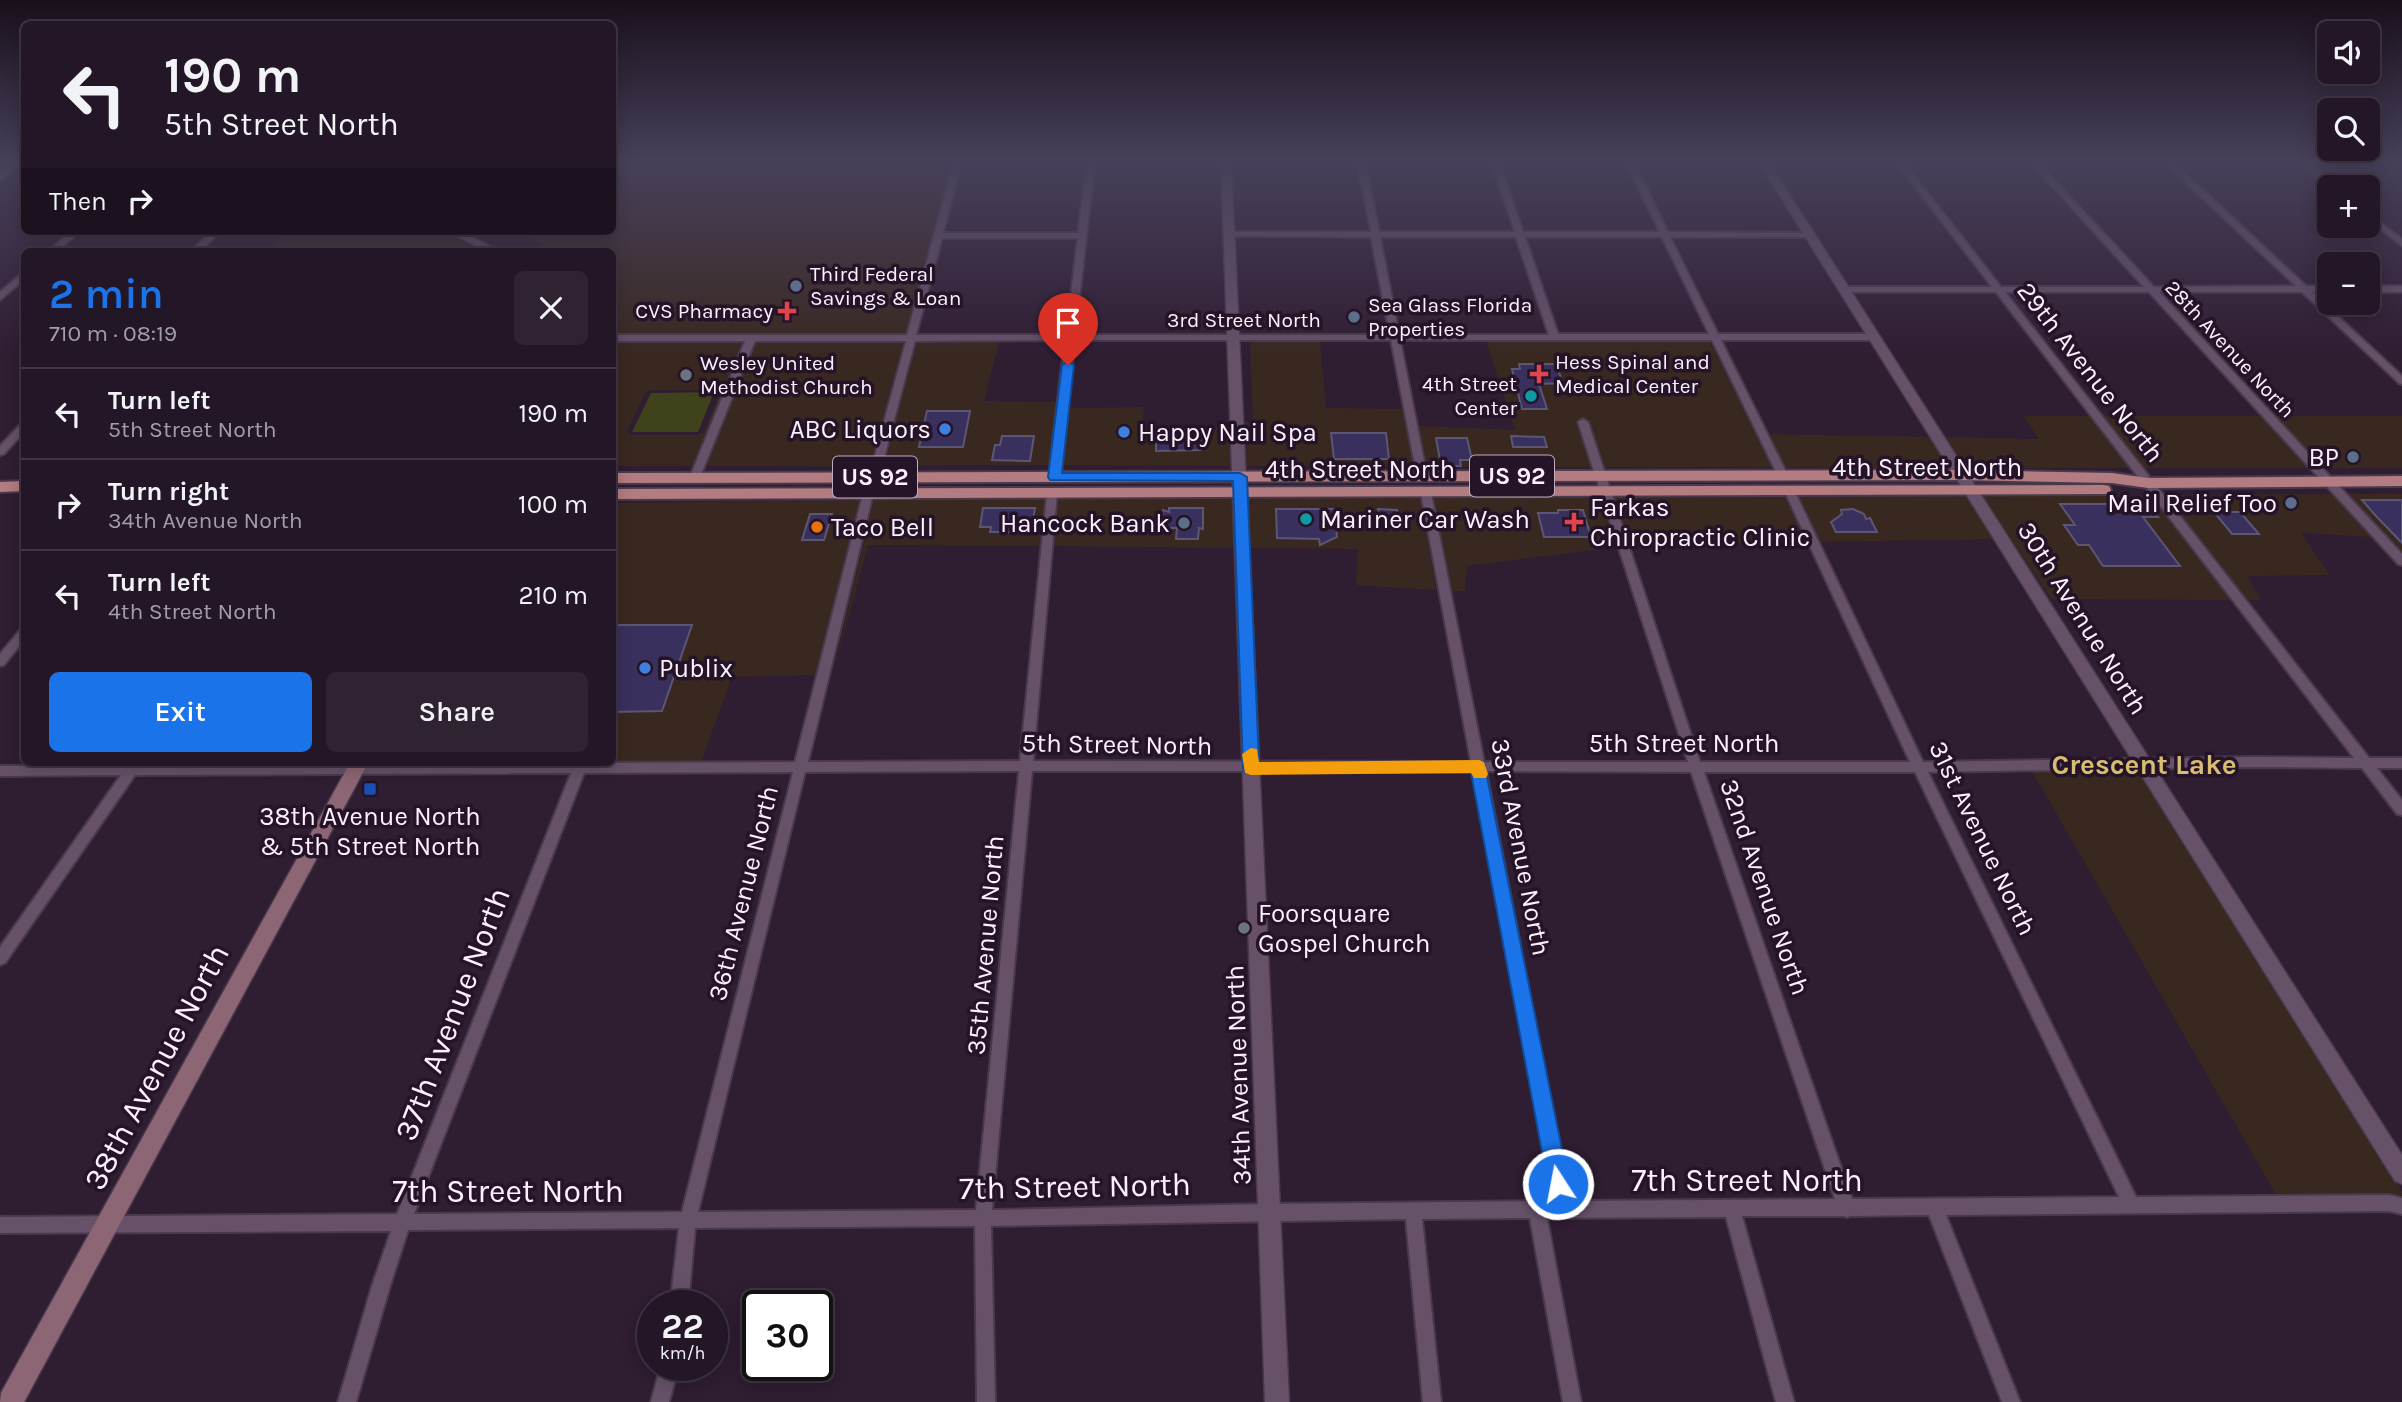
<!DOCTYPE html>
<html lang="en">
<head>
<meta charset="utf-8">
<style>
  body { margin:0; font-family:Karla,sans-serif; background:#2f2332; color:#f1f3f6; height:100vh; display:flex; flex-direction:column; font-size:26px; white-space:nowrap }
  * { box-sizing:border-box; margin:0 }
  p { font-size:23px; color:#a39fa7 }
  .icon { flex:none; width:38px; height:38px; fill:none; stroke:currentColor; stroke-width:2; stroke-linecap:round; stroke-linejoin:round }
  .map { position:relative; flex:1; overflow:hidden }
  .drawer { position:absolute; left:21px; top:248px; width:595px; height:518px; display:flex; flex-direction:column; background:#231626; border-radius:10px; box-shadow:0 4px 18px #0003,0 0 0 2px #403543 }
  .drawer>* { flex:none }
  .guide { position:absolute; left:21px; top:21px; width:595px; height:214px; border-radius:10px; box-shadow:0 4px 18px #0003,0 0 0 2px #403543; background:#231626; color:#f1f3f6; overflow:hidden }
  .tools { position:absolute; left:2317px; top:21px; display:grid; gap:14px }
  .tools a { display:grid; place-items:center; width:63px; height:63px; border-radius:10px; background:#231626; box-shadow:0 4px 18px #0003,0 0 0 2px #403543; font-size:35px }
  .speed { position:absolute; left:637px; top:1290px; display:flex; gap:14px; font-size:35px; font-weight:700; text-align:center }
  .speed>* { display:grid; place-content:center; width:91px; height:91px; border-radius:50%; background:#231626; box-shadow:0 4px 18px #0003,0 0 0 2px #403543; line-height:1 }
  .speed small { font-size:18px; font-weight:400 }
  .speed .limit { border:4px solid #111; border-radius:10px; background:#fff; color:#111 }
  .pin { position:absolute; display:grid; place-items:center; width:60px; height:60px; color:#fff; margin:-72px -30px; border-radius:50% 50% 50% 0; rotate:-45deg; box-shadow:0 0 7px #0007 }
  .pin .icon { rotate:45deg }
  .me { position:absolute; width:77px; margin:-38px; rotate:349deg; stroke-linejoin:round; filter:drop-shadow(0 0 5px #0008) }
  .turn { display:flex; align-items:center; gap:24px; height:147px; padding:0 28px; font-size:32px }
  .turn .icon { width:91px; height:91px; stroke-width:2.5 }
  .turn b { display:block; font-size:49px; line-height:60px }
  .then { display:flex; align-items:center; height:66px; padding:0 28px; background:#0003; gap:14px; font-size:26px }
  .round { display:grid; place-items:center; flex:none; width:74px; height:74px; border-radius:10px; background:#2f2332 }
  .summary { display:flex; align-items:center; justify-content:space-between; height:119px; padding:0 28px }
  h1 { font-size:42px; font-weight:600; line-height:52px; color:#1a73e8 }
  .button { display:flex; gap:14px; margin-top:auto; padding:14px 28px }
  .button a { flex:1; height:80px; border-radius:10px; background:#1a73e8; color:#fff; font-size:28px; font-weight:600; line-height:80px; text-align:center }
  .button a+a { background:#2f2332; color:#f1f3f6 }
  ul { padding:0; list-style:none }
  li { display:flex; align-items:center; gap:21px; height:91px; padding:0 28px; border-top:2px solid #403543 }
  li div { flex:1 }
  li b { display:block; font-size:26px }
  li em { font-style:normal }
  .map>svg:first-child { display:block }
</style>
</head>
<body>
<div class="map">
<svg width="2402" height="1402" viewBox="0 0 2402 1402">
  <rect width="100%" height="100%" fill="#2f1d32"/>
  <g fill="#392820" fill-rule="evenodd">
    <path d="M613 161H953L906 335H613L612 252H556L529 237 511 231H612Z"/>
    <path d="M286 231H444L480 252H267Z"/>
    <path d="M1486 340H1709L1772 467H1605L1588 419H1575L1591 467 1427 466 1419 426 1515 430Z"/>
    <path d="M613 341H744L693 466H613ZM652 390H715L720 393 704 432 697 435H631L627 432 645 393Z"/>
    <path d="M756 341H904L870 466H707Z"/>
    <path d="M917 341 999 342 984 401 1057 402 1049 465 884 466Z"/>
    <path d="M1250 341H1320L1326 408 1403 409 1414 466H1247L1245 422H1253Z"/>
    <path d="M1144 407 1143 425 1149 428H1231L1233 466 1063 465 1069 408Z"/>
    <path d="M2023 416H2090L2130 468H1964L1945 437 2039 439Z"/>
    <path d="M2103 416H2261L2309 468H2144Z"/>
    <path d="M2275 416H2402V468H2323Z"/>
    <path d="M1769 434 1931 437 1950 468 1786 467Z"/>
    <path d="M2333 494 2372 537 2301 533 2330 575 2247 576 2261 600H2247L2165 495Z"/>
    <path d="M2347 494H2402V553Z"/>
    <path d="M2151 495 2231 600 2051 599 1982 496Z"/>
    <path d="M1968 496 1995 539 1821 542 1800 497Z"/>
    <path d="M1045 497 1040 546 868 545 833 674 874 500Z"/>
    <path d="M1059 497 1233 498 1235 548 1054 546Z"/>
    <path d="M1420 497 1436 590 1356 585 1358 549 1250 548 1247 498Z"/>
    <path d="M1434 497H1601L1617 547 1467 566 1465 591H1452Z"/>
    <path d="M1615 497H1786L1806 542 1631 545Z"/>
    <path d="M860 500 816 675 732 677 701 762H613L612 503Z"/>
    <path d="M2139 770 2402 1192V1195L2275 1193 2032 771Z"/>
  </g>
  <path fill="#3f421a" d="M714 392 698 432H632L651 393Z"/>
  <g fill="#3a305d" stroke="#5b5673" stroke-width="2">
    <path d="M1519 364H1556L1563 383 1539 384 1547 409H1522L1512 369H1520Z"/>
    <path d="M927 411H970L963 447H919Z"/>
    <path d="M1331 433H1386L1389 459H1334Z"/>
    <path d="M1156 435H1201V450L1156 451Z"/>
    <path d="M1002 436H1034L1030 461 992 460 995 445H1000Z"/>
    <path d="M1511 436 1544 437 1547 447H1513Z"/>
    <path d="M1436 438H1467L1472 460H1460L1461 466H1441Z"/>
    <path d="M2362 500H2402V543L2376 516Z"/>
    <path d="M2060 504H2148L2158 517H2143L2180 566H2103L2089 545H2078L2064 525H2075Z"/>
    <path d="M983 508H1035L1031 532H990L991 527H980Z"/>
    <path d="M1169 508H1203V529L1199 528 1198 539H1176L1177 528H1162L1163 510 1169 512Z"/>
    <path d="M1276 509H1334L1337 537 1320 545 1319 539 1277 538Z"/>
    <path d="M1378 509 1397 510 1400 529H1381Z"/>
    <path d="M1853 509 1864 514 1866 519 1870 518 1877 532H1836L1831 522 1842 514 1841 510Z"/>
    <path d="M1558 510H1583L1591 537H1544L1538 513H1558Z"/>
    <path d="M2214 512H2240L2259 534H2232Z"/>
    <path d="M810 514H832L824 540H802Z"/>
    <path d="M612 625H692L662 711 612 712Z"/>
  </g>
  <g fill="none" stroke-linecap="round" stroke-linejoin="round">
    <g stroke="#49394c" stroke-width="4">
      <g id="minor">
        <path d="M16 161 24 162 0 180V174Z"/>
        <path d="M954 161H962L943 233H1078L1087 161H1095L1075 335H1390L1371 237 1230 236 1226 234 1230 232H1371L1357 161H1365L1379 232H1515L1491 161H1499L1523 232H1660L1625 161H1633L1668 232 1810 233 1814 235 1810 237H1670L1718 334H1875L1880 337 1875 340H1721L1788 476 1783 479 1778 476 1712 340H1400L1427 476 1422 479 1417 476 1391 340H1075L1059 477 1054 480 1049 477 1065 340 915 341 879 477 874 480 869 477 906 341H755L700 477 699 479H691L690 477 745 341H612V335H907ZM1380 237H1516L1549 335H1399ZM1525 237H1662L1709 334H1558ZM942 238H1078L1066 335H916Z"/>
        <path d="M1895 161H1903L2001 287H2144L2029 161H2037L2154 287 2296 286 2163 161H2172L2306 286H2329V292H2312L2402 376V384L2399 383 2302 292H2159L2402 554V565L2398 564 2149 292H2005L2369 758H2402V768H2377L2402 800V815L2397 814 2362 768 2252 767 1928 772 2136 1197 2389 1195 2402 1198V1214L2389 1211 1946 1215 2020 1402H2002L1929 1215 1851 1216 1847 1217 1843 1216H1742L1794 1402H1776L1726 1217 1547 1218 1581 1402H1563L1530 1218 1422 1219 1441 1402H1423L1406 1219 991 1226 995 1402H977L975 1226 695 1228 688 1306H670L679 1228 408 1230 390 1286 356 1402H338L372 1286 391 1231 0 1233V1217L397 1214 571 773 135 775 5 963 0 965V947L121 775 0 776V766L128 765 130 763H140L141 765 795 762 863 494 868 491 873 494 808 762 1020 761 1047 493 1052 490 1057 493 1033 761 1471 762 1421 493 1426 490 1431 493 1484 762H1688L1578 422 1583 419 1588 422 1700 762H1910L1785 492 1790 489 1795 492 1923 762 2252 757 2354 758 1996 292H1843L1842 290 1846 287H1992ZM1019 771 976 1210 698 1212 805 772ZM1032 771H1473L1553 1201 1269 1204 992 1210ZM1486 771 1691 772 1835 1199 1570 1201ZM793 772 682 1212 414 1214 584 773ZM1704 772H1915L2119 1197 1852 1199Z"/>
        <path d="M2298 161H2307L2338 187H2329Z"/>
        <path d="M2368 213 2402 239V246L2368 219Z"/>
        <path d="M71 231H80L57 252H48Z"/>
        <path d="M211 231H220L200 252H191Z"/>
        <path d="M21 274H24V280L0 300V292Z"/>
        <rect x="2368" y="286" width="34" height="6"/>
        <path d="M24 424V432L4 454 0 455V446L20 425Z"/>
        <path d="M24 629V640L4 665 0 666V654L20 630Z"/>
        <path d="M661 1365H679L669 1402H651Z"/>
      </g>
    </g>
    <g stroke="#49394c" stroke-width="3">
      <g id="tertiary">
        <path d="M1221 161H1231L1289 1402H1265Z"/>
        <path d="M1758 161H1768L2402 1155V1184L2395 1181Z"/>
        <path d="M447 231H461L501 252H487Z"/>
      </g>
    </g>
    <g stroke="#49394c" stroke-width="3">
      <path id="secondary" d="M350 763H368L24 1402H0L1 1393Z"/>
    </g>
    <g stroke="#49394c" stroke-width="4">
      <g id="primary">
        <path d="M1962 470 2112 473 2148 478 2402 476V486L2148 488 2112 483 1962 480 612 483V473Z"/>
        <path d="M24 481V491L0 492V482Z"/>
        <path d="M2103 485 2109 486 2111 490 2109 494 612 499V489Z"/>
      </g>
    </g>
    <use href="#minor" fill="#665169" fill-rule="evenodd"/>
    <use href="#tertiary" fill="#665169" fill-rule="evenodd"/>
    <use href="#secondary" fill="#8d6675" fill-rule="evenodd"/>
    <use href="#primary" fill="#b37c80" fill-rule="evenodd"/>
  </g>
  <linearGradient id="sky" x2="0" y2="1"><stop stop-color="#1a101c"/><stop offset="0.45" stop-color="#47405a"/><stop offset="1" stop-color="#47405a" stop-opacity="0"/></linearGradient>
  <rect width="2402" height="358" fill="url(#sky)"/>
  <path fill="#1a73e8" stroke="#114b97" stroke-width="2" d="M1068 361 1074 365 1062 473H1240L1247 477 1259 762H1484L1569 1184 1566 1192 1558 1195 1551 1192 1548 1184 1471 773H1245L1243 768 1233 481 1050 480 1048 477 1062 365Z"/>
  <path fill="#f59e0b" d="M1251 748 1257 749 1259 762 1479 760 1484 762 1488 774 1486 778H1474L1471 773 1251 775 1245 773 1242 754Z"/>
  <g fill="#5c6f8a" stroke="#251428" stroke-width="2.5">
    <circle cx="796" cy="286" r="7"/>
    <circle cx="1354" cy="317" r="7"/>
    <circle cx="2353" cy="457" r="7"/>
    <circle cx="2291" cy="503" r="7"/>
    <circle cx="1184" cy="523" r="7"/>
  </g>
  <g fill="#e0444e" stroke="#251428" stroke-width="2.5">
    <path d="M783.5 300.5h7v7h7v7h-7v7h-7v-7h-7v-7h7z"/>
    <path d="M1535.5 363.5h7v7h7v7h-7v7h-7v-7h-7v-7h7z"/>
    <path d="M1570.5 511.5h7v7h7v7h-7v7h-7v-7h-7v-7h7z"/>
  </g>
  <g fill="#6b7280" stroke="#251428" stroke-width="2.5">
    <circle cx="686" cy="375" r="7"/>
    <circle cx="1244" cy="928" r="7"/>
  </g>
  <g fill="#0f9aa8" stroke="#251428" stroke-width="2.5">
    <circle cx="1531" cy="396" r="7"/>
    <circle cx="1306" cy="519" r="7"/>
  </g>
  <g fill="#3f7fe0" stroke="#251428" stroke-width="2.5">
    <circle cx="945" cy="429" r="7"/>
    <circle cx="1124" cy="432" r="7"/>
    <circle cx="645" cy="668" r="7"/>
  </g>
  <circle fill="#e8710a" stroke="#251428" stroke-width="2.5" cx="817" cy="527" r="7"/>
  <rect fill="#1a4fb4" stroke="#251428" stroke-width="2.5" x="363" y="782" width="14" height="14" rx="3.5"/>
  <g text-anchor="middle" stroke-width="7" stroke-linejoin="round" paint-order="stroke">
    <g font-size="21" fill="#fcf0fe" stroke="#251428" text-anchor="start">
      <text x="810" y="281">Third Federal<tspan x="810" dy="24">Savings &amp; Loan</tspan></text>
      <text x="1368" y="312">Sea Glass Florida<tspan x="1368" dy="24">Properties</tspan></text>
      <text x="773" y="318" text-anchor="end">CVS Pharmacy</text>
      <text x="1555" y="369">Hess Spinal and<tspan x="1555" dy="24">Medical Center</tspan></text>
      <text x="700" y="370">Wesley United<tspan x="700" dy="24">Methodist Church</tspan></text>
      <text x="1517" y="391" text-anchor="end">4th Street<tspan x="1517" dy="24">Center</tspan></text>
    </g>
    <g font-size="21" fill="#fcf0fe" stroke="#251428">
      <text x="1244" y="327">3rd Street North</text>
      <text transform="translate(2230 349) rotate(47)" y="7">28th Avenue North</text>
    </g>
    <g fill="#251428" stroke="#bcaebe" stroke-width="2">
      <rect x="1470" y="455.5" width="84" height="41" rx="5"/>
      <rect x="833" y="456.5" width="84" height="41" rx="5"/>
    </g>
    <g font-size="24" font-weight="bold" fill="#fcf0fe">
      <text x="1512" y="484">US 92</text>
      <text x="875" y="485">US 92</text>
    </g>
    <g font-size="26" fill="#fcf0fe" stroke="#251428">
      <text transform="translate(2091 372) rotate(52)" y="9">29th Avenue North</text>
      <text x="1927" y="476">4th Street North</text>
      <text x="1360" y="478">4th Street North</text>
      <text transform="translate(2083 618) rotate(58)" y="9">30th Avenue North</text>
      <text x="1684" y="752">5th Street North</text>
      <text transform="translate(1117 744) rotate(1)" y="9">5th Street North</text>
      <text transform="translate(1983 838) rotate(64)" y="9">31st Avenue North</text>
      <text transform="translate(1521 847) rotate(79)" y="9">33rd Avenue North</text>
      <text transform="translate(1765 887) rotate(71)" y="9">32nd Avenue North</text>
      <text transform="translate(743 893) rotate(-76)" y="9">36th Avenue North</text>
      <text transform="translate(985 945) rotate(-85)" y="9">35th Avenue North</text>
      <text transform="translate(1238 1075) rotate(-92)" y="9">34th Avenue North</text>
    </g>
    <g font-size="26" fill="#fcf0fe" stroke="#251428" text-anchor="start">
      <text x="931" y="438" text-anchor="end">ABC Liquors</text>
      <text x="1138" y="441">Happy Nail Spa</text>
      <text x="2339" y="466" text-anchor="end">BP</text>
      <text x="2277" y="512" text-anchor="end">Mail Relief Too</text>
      <text x="1590" y="516">Farkas<tspan x="1590" dy="30">Chiropractic Clinic</tspan></text>
      <text x="1320" y="528">Mariner Car Wash</text>
      <text x="1170" y="532" text-anchor="end">Hancock Bank</text>
      <text x="831" y="536">Taco Bell</text>
      <text x="659" y="677">Publix</text>
      <text x="370" y="825" text-anchor="middle">38th Avenue North<tspan x="370" dy="30">&amp; 5th Street North</tspan></text>
      <text x="1258" y="922">Foorsquare<tspan x="1258" dy="30">Gospel Church</tspan></text>
    </g>
    <g font-size="28" font-weight="bold" fill="#d7bd71" stroke="#251428">
      <text x="2144" y="774">Crescent Lake</text>
    </g>
    <g font-size="32" fill="#fcf0fe" stroke="#251428">
      <text transform="translate(452 1014) rotate(-69)" y="11">37th Avenue North</text>
      <text transform="translate(156 1067) rotate(-62)" y="11">38th Avenue North</text>
      <text x="1747" y="1191">7th Street North</text>
      <text transform="translate(1075 1186) rotate(-1)" y="11">7th Street North</text>
      <text x="508" y="1202">7th Street North</text>
    </g>
  </g>
</svg>
<div class="tools">
<a><svg class="icon" aria-label="sound" viewBox="0 0 24 24"><path d="M4 9h4l5-4v14l-5-4H4zM17 9q2 3 0 6"/></svg></a>
<a><svg class="icon" aria-label="search" viewBox="0 0 24 24"><circle cx="10" cy="10" r="6"/><path d="M15 15l6 6"/></svg></a>
<a>+</a>
<a>−</a>
</div>
<div class="speed"><div>22<small>km/h</small></div><div class="limit">30</div></div>
<div class="pin" style="left:1068px;top:365px;background:#d93025"><svg class="icon" aria-label="arrive" viewBox="0 0 24 24"><path d="M6 21V4h12l-3 4 3 4H6"/></svg></div>
<svg class="me" style="left:1558px;top:1184px" viewBox="-20 -20 40 40"><circle r="17" fill="#1a73e8" stroke="#fff" stroke-width="3"/><path d="M0-11L8 9 0 5-8 9z" fill="#fff"/></svg>
<div class="guide">
<div class="turn"><svg class="icon" aria-label="left" viewBox="0 0 24 24"><path d="M17 20v-9H6M10 6l-5 5 5 5"/></svg><div><b>190 m</b>5th Street North</div></div>
<div class="then">Then<svg class="icon" aria-label="right" viewBox="0 0 24 24"><path d="M7 20v-9h11M14 6l5 5-5 5"/></svg></div>
</div>
<section class="drawer">
<div class="summary"><div><h1>2 min</h1><p>710 m · 08:19</p></div><a class="round"><svg class="icon" aria-label="close" viewBox="0 0 24 24"><path d="M6 6l12 12M18 6L6 18"/></svg></a></div>
<ul>
<li><svg class="icon" aria-label="left" viewBox="0 0 24 24"><path d="M17 20v-9H6M10 6l-5 5 5 5"/></svg><div><b>Turn left</b><p>5th Street North</p></div><em>190 m</em></li>
<li><svg class="icon" aria-label="right" viewBox="0 0 24 24"><path d="M7 20v-9h11M14 6l5 5-5 5"/></svg><div><b>Turn right</b><p>34th Avenue North</p></div><em>100 m</em></li>
<li><svg class="icon" aria-label="left" viewBox="0 0 24 24"><path d="M17 20v-9H6M10 6l-5 5 5 5"/></svg><div><b>Turn left</b><p>4th Street North</p></div><em>210 m</em></li>
</ul>
<div class="button"><a>Exit</a><a>Share</a></div>
</section>
</div>
</body>
</html>
